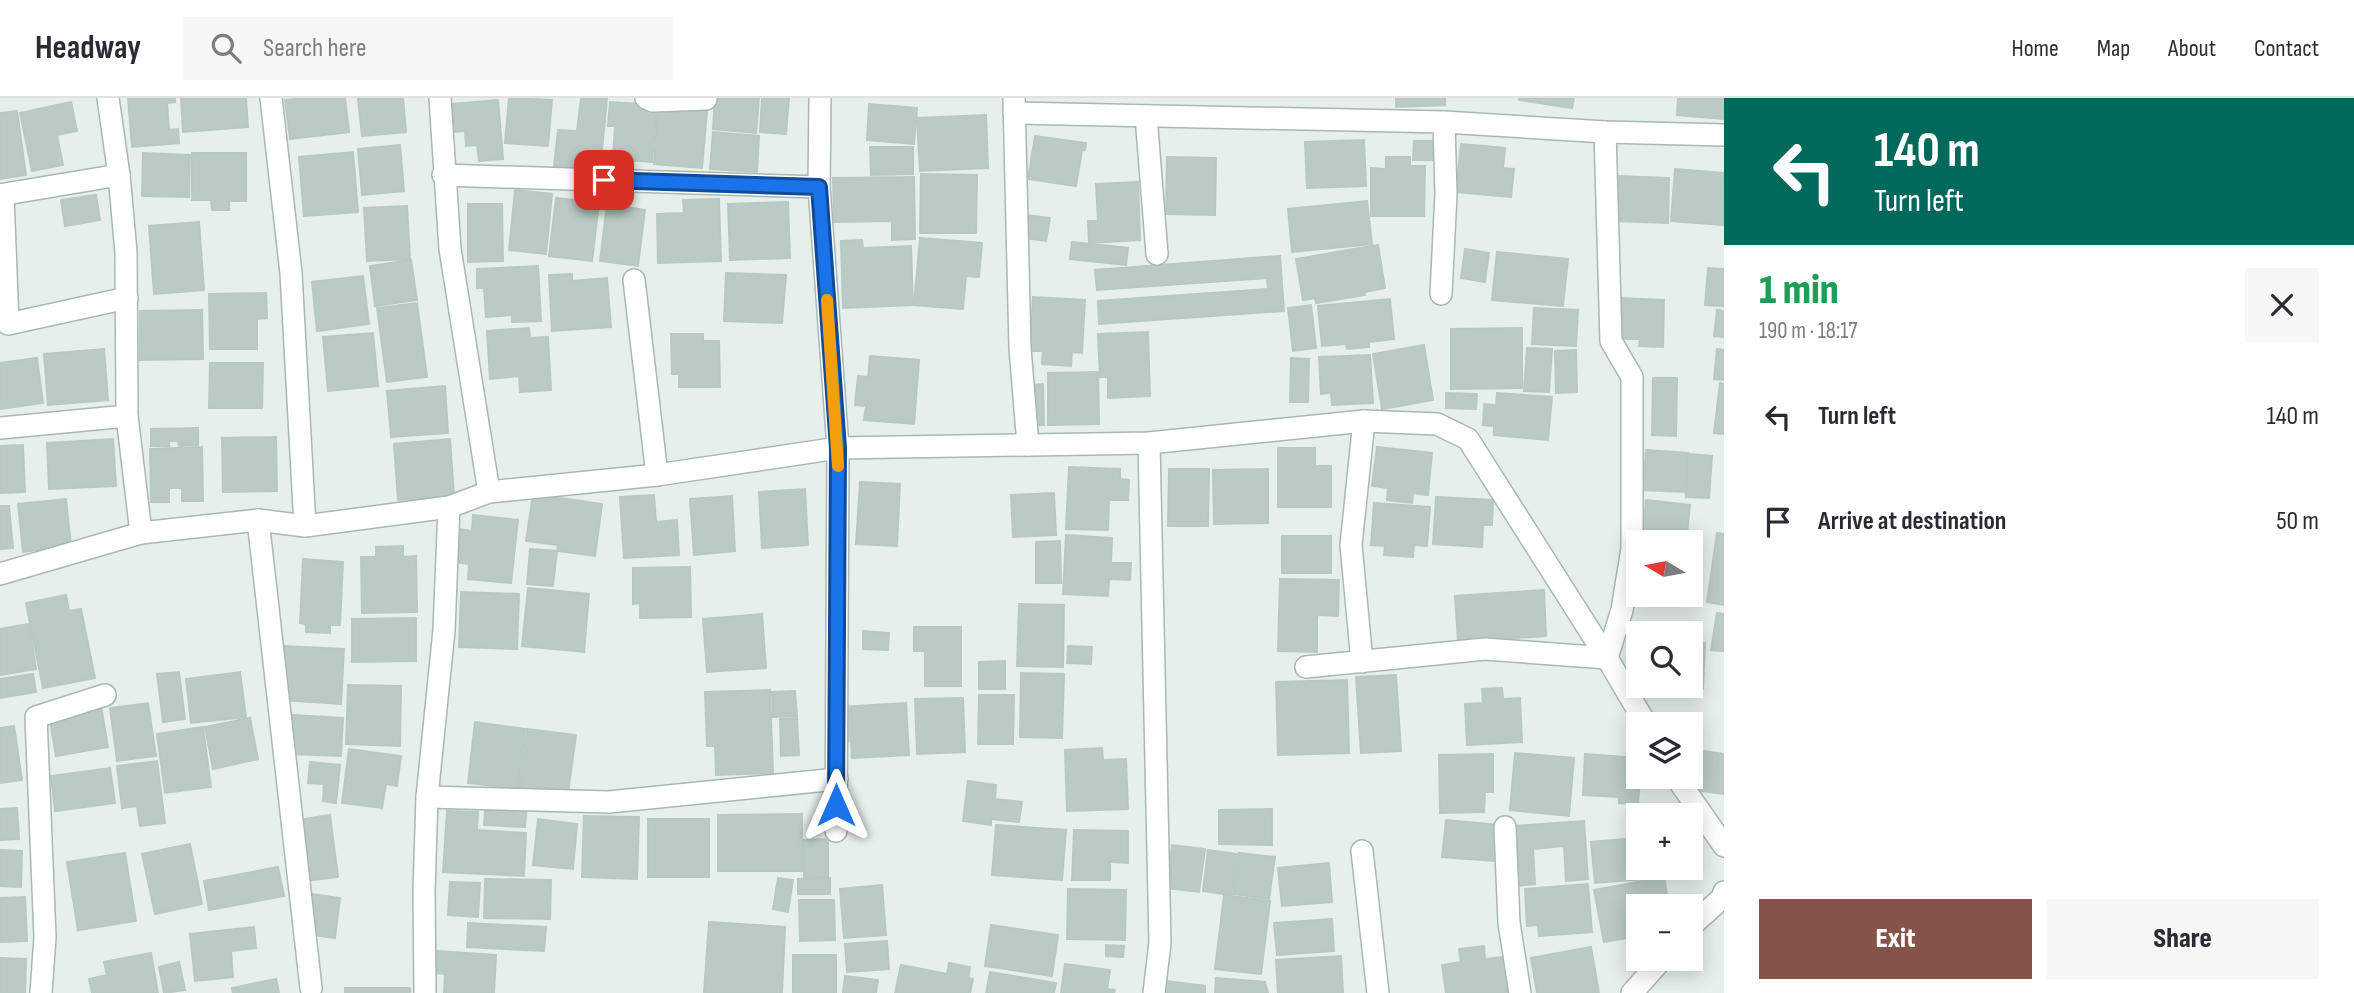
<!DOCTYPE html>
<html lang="en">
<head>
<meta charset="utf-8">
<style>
  body { margin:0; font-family:"Sofia Sans Condensed",sans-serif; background:#f7f7f7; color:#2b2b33; height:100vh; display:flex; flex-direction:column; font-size:26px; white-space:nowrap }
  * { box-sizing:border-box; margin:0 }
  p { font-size:23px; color:#7c7c81 }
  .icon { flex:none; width:38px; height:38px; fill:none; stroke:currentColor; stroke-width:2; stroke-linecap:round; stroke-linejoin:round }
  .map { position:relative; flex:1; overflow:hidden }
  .sheet { display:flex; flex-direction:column; background:#fff; width:630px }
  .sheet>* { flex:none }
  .hud { background:#00695c; color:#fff; overflow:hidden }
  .needle { width:46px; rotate:280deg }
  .controls { position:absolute; left:1626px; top:432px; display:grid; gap:14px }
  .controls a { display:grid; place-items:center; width:77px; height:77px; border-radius:0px; background:#fff; box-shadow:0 4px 18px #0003; font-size:35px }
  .pin { position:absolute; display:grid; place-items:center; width:60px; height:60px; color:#fff; margin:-30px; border-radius:14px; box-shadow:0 4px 10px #0006 }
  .me { position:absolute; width:77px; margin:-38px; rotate:0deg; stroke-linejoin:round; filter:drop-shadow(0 0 5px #0008) }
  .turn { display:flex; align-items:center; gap:24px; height:147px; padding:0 35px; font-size:32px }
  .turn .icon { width:91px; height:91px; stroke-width:2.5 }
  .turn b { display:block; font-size:49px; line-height:60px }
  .round { display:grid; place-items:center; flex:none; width:74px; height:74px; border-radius:0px; background:#f7f7f7 }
  .head { display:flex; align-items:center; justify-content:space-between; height:119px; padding:0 35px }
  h1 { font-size:42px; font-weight:800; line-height:52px; color:#1e9e55 }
  .button { display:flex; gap:14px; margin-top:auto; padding:14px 35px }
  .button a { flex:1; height:80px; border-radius:0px; background:#855347; color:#fff; font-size:28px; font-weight:800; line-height:80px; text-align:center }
  .button a+a { background:#f7f7f7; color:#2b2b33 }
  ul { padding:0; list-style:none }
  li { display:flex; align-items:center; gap:21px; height:105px; padding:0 35px }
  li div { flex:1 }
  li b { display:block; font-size:26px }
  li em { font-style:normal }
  header { display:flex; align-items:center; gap:42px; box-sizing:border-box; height:98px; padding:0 35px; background:#fff; border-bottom:2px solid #e1e1e2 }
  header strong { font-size:33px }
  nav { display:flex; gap:38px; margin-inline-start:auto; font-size:24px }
  .search { width:490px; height:63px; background:#f7f7f7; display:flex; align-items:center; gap:18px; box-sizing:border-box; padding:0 24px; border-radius:0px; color:#7c7c81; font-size:26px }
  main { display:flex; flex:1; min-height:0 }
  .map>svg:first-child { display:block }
</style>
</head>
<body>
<header>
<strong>Headway</strong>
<div class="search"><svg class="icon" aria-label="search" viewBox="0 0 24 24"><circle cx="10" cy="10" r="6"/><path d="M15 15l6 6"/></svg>Search here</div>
<nav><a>Home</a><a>Map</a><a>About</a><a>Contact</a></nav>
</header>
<main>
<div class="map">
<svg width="1724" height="895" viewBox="0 0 1724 895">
  <rect width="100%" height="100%" fill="#e6efeb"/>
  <g fill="#bbcac4" stroke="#b8c9c2" stroke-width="2">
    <path d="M128 0H175V4L167 5 169 32 178 31 179 45 132 49Z"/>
    <path d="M181 0H246L248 29 183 34Z"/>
    <path d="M303 0H345L349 34 290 41 285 2Z"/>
    <path d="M358 0H403L406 34 362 38Z"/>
    <path d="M509 0 552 2 548 48 505 45Z"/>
    <path d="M581 0H607L600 73 554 68 558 32 577 33Z"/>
    <path d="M715 0H759L756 35 713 31Z"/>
    <path d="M762 0H789L786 36 760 34Z"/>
    <path d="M1396 0H1445V7L1396 9Z"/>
    <path d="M1519 0H1574L1572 10 1519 2Z"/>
    <path d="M1678 0H1724V21L1677 17Z"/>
    <path d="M498 2 503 61 479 63 477 47 466 48 465 33 453 34 451 6Z"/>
    <path d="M71 4 77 33 57 37 63 67 32 73 20 15Z"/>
    <path d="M610 4 657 7 652 64 613 61 615 28H608Z"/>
    <path d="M869 6 917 10 914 46 867 42Z"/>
    <path d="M658 10 707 13 702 70 654 66Z"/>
    <path d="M17 13 26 77 0 81V15Z"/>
    <path d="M986 17 988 70 920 73 917 20Z"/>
    <path d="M713 34 759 38 757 74 710 71Z"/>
    <path d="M1035 38 1086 45 1085 52H1082L1076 88 1028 81Z"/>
    <path d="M1364 42 1366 88 1307 90 1305 44Z"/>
    <path d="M1414 43H1434L1433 62H1413Z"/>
    <path d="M1461 46 1505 50 1503 70 1514 71 1511 99 1456 94Z"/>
    <path d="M400 47 404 93 362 97 358 51Z"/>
    <path d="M870 49H913V76L871 77Z"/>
    <path d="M353 54 358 114 304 118 299 59Z"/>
    <path d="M143 55 190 57 189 99 142 98Z"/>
    <path d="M192 55H246V103H229V112H212L211 102H192Z"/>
    <path d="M1167 59 1216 60 1215 117 1166 116Z"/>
    <path d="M1386 59H1410V68H1425L1424 118H1371V70L1386 71Z"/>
    <path d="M1675 71 1724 75 1723 127 1671 123Z"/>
    <path d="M921 76 977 77 976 135H920Z"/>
    <path d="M1617 78 1669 80 1668 125 1615 123Z"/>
    <path d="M914 79 915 141 892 142V123L834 124 833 80Z"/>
    <path d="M1138 84 1140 142 1089 145 1088 123H1098L1096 86Z"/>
    <path d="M515 92 552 96 546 156 509 152Z"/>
    <path d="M96 97 100 122 65 128 61 102Z"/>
    <path d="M556 100 599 105 592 163 549 158Z"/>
    <path d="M719 101 721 163 658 165 657 116 684 115 683 102Z"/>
    <path d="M1367 103 1372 146 1292 154 1288 111Z"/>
    <path d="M788 104 790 160 730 162 728 106Z"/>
    <path d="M468 106H502L503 163 468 164Z"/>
    <path d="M607 106 645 112 638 168 600 163Z"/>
    <path d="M407 108 410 161 367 163 364 110Z"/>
    <path d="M1027 117 1050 120 1046 143 1024 140Z"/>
    <path d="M199 124 204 192 154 196 149 128Z"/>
    <path d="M920 140 982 145 979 179 966 178 963 211 914 207Z"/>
    <path d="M862 142 863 150 911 148 913 207 843 210 841 143Z"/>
    <path d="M1072 144 1128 150 1126 167 1070 161Z"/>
    <path d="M1378 147 1385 190 1364 194 1365 197 1316 205 1315 200 1303 202 1296 161Z"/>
    <path d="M1465 151 1489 155 1485 184 1461 180Z"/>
    <path d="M1497 154 1568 161 1563 208 1492 202Z"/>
    <path d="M1280 158 1284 213 1099 226 1098 203 1268 191 1267 180 1097 192 1095 172Z"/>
    <path d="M411 162 417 202 375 208 370 168Z"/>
    <path d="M538 168 541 223 512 224V217L486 219 484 190H477V171Z"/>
    <path d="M1708 170 1724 171V208L1705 207Z"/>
    <path d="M726 175 786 177 782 225 724 223Z"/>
    <path d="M572 176V183L607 180 611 229 552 233 549 177Z"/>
    <path d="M363 178 369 226 317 233 312 184Z"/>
    <path d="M266 195 267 220 257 221V251H210L209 196Z"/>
    <path d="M1033 199 1085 202 1082 255 1072 254 1071 268 1042 266 1043 253H1030Z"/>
    <path d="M1618 200 1664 202 1663 249 1639 248 1640 241H1616Z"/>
    <path d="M1390 201 1394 241 1369 244V249L1347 251 1346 246 1322 248 1318 208Z"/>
    <path d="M417 205 427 279 387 284 377 210Z"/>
    <path d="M1311 207 1316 250 1293 253 1288 210Z"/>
    <path d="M1534 210 1578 212 1576 248 1532 246Z"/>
    <path d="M202 212 203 261 140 262V213Z"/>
    <path d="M1717 212 1724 213V239L1714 238Z"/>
    <path d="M529 230 530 240 548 239 551 292 520 294 519 278 490 281 487 233Z"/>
    <path d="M1522 230V290L1451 291V231Z"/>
    <path d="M1148 234 1150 298 1108 300V279H1100L1098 236Z"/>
    <path d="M373 235 378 288 328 293 323 239Z"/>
    <path d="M671 236H703V243H719L720 289H679V276H672Z"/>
    <path d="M1424 247 1433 302 1382 311 1373 256Z"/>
    <path d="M1527 250 1552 251 1549 294 1524 293Z"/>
    <path d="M104 251 108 302 48 307 44 256Z"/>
    <path d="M1717 251 1724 252V282L1714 281Z"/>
    <path d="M1576 252 1577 294 1556 295 1555 253Z"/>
    <path d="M1370 257 1373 305 1332 307 1331 295 1321 296 1319 259Z"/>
    <path d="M870 258 919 262 914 326 864 322 866 308 855 307 858 278 868 279Z"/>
    <path d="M37 260 43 305 0 311V265Z"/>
    <path d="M1291 260 1309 261 1308 304H1290Z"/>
    <path d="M210 265H263L262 310H209Z"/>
    <path d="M1098 274 1099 326 1048 327V275Z"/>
    <path d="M1653 280H1677L1676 338 1652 337Z"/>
    <path d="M1720 285 1724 286V336L1714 335Z"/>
    <path d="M1043 286 1044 327H1031V287Z"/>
    <path d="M445 288 448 335 391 339 387 293Z"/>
    <path d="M1446 295 1477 296 1476 311 1446 310Z"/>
    <path d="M1497 295 1552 299 1548 342 1494 337V328L1483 327 1484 306 1496 307Z"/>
    <path d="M198 330V347L179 348 178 343H169V348H151V331Z"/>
    <path d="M276 339 277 393 223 394 222 340Z"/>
    <path d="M113 341 116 388 49 391 47 345Z"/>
    <path d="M450 341 454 398 398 402 394 346Z"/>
    <path d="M23 347 25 394 0 395V348Z"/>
    <path d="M202 349 203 403H182V390H169V404H151L150 351Z"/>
    <path d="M1377 349 1432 355 1428 397 1413 395 1412 405 1387 402 1388 390 1372 388Z"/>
    <path d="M1278 350H1315V368H1331V409H1278Z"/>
    <path d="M1646 352 1688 355 1685 394 1643 392Z"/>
    <path d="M1688 356 1712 358 1709 400 1686 399Z"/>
    <path d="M1069 369 1120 371V381L1129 382 1128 402H1109L1108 432 1066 431Z"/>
    <path d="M1169 371H1209L1208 428H1168Z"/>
    <path d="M1268 371V425L1214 426 1213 372Z"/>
    <path d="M860 384 900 386 897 448 856 446Z"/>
    <path d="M805 391 808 447 762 450 759 394Z"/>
    <path d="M1054 395 1056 437 1013 439 1011 397Z"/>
    <path d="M533 396 602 406 595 458 557 453 558 447 526 443Z"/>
    <path d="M654 397 656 424 677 422 679 457 624 460 620 399Z"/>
    <path d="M732 398 735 453 694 457 690 401Z"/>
    <path d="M1436 399 1493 402 1492 427H1483L1482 449 1433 446Z"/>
    <path d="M66 401 71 448 23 454 18 406Z"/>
    <path d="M1646 402 1690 407 1686 444H1642Z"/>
    <path d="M1374 405 1430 409 1427 448 1414 447 1413 459 1384 457 1385 448 1371 447Z"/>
    <path d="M0 408H9L13 450 0 451Z"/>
    <path d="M473 417 518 422 511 485 468 481 469 466 455 464 459 431 472 433Z"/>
    <path d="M1717 435 1724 436V507L1707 504Z"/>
    <path d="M1066 437 1112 440 1111 465H1131L1130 482 1109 481 1108 498 1063 496Z"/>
    <rect x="1282" y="438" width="49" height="37"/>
    <path d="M1060 443 1061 485H1036V444Z"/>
    <path d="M403 448V459L416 458 417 514 362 515 361 459H376V449Z"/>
    <path d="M530 451 557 453 553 488 527 486Z"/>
    <path d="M303 461 343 464 340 527H330V535L306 534V526L300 525Z"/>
    <path d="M690 469 691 519 640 520V505L633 506V470Z"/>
    <path d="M1280 481 1339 482 1338 518 1317 517V554L1278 553Z"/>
    <path d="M528 490 589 496 584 554 522 548Z"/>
    <path d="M1544 492 1546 538 1458 544 1455 498Z"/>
    <path d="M461 494 519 496 517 551 459 549Z"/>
    <path d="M66 497 69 513 81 511 95 580 43 590 26 505Z"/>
    <path d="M1019 506 1064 507 1063 569 1017 568Z"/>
    <path d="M1717 515 1724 516V553L1711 552Z"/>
    <path d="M762 516 766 570 707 574 703 521Z"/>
    <path d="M416 520V563L352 564V521Z"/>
    <path d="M29 526 36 571 0 577V531Z"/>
    <path d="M914 529H961V588H925V553H914Z"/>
    <path d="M863 533 889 535 888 552 863 551Z"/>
    <path d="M1690 544 1705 545 1703 591 1638 589 1690 588Z"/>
    <path d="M283 548 344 551 341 606 280 602Z"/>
    <path d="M1068 548 1092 549 1091 566 1067 565Z"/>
    <path d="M1005 563V591H979V564Z"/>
    <path d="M179 574 185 621 163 624 157 576Z"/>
    <path d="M240 574 246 619 191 625 186 581Z"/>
    <path d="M1021 575 1064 576 1062 640 1020 639Z"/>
    <path d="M33 576 36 594 0 600V581Z"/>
    <path d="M1396 577 1401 653 1361 655 1356 579Z"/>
    <path d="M1347 582 1349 655 1278 657 1276 584Z"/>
    <path d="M348 587 401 588 400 648 346 646Z"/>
    <path d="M1502 590 1503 601 1520 600 1522 644 1467 647 1465 606 1483 605 1482 591Z"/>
    <path d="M770 592 773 675 716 677 715 648H707L705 594Z"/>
    <path d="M795 593 797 618 773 619 772 594Z"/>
    <path d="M979 597H1014L1013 646H978Z"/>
    <path d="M963 600 965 654 917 656 915 601Z"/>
    <path d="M148 605 156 658 117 663 110 610Z"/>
    <path d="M906 605 909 657 852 660 851 643H840L839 609Z"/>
    <path d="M101 608 108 649 56 658 49 617Z"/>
    <path d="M293 617 343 620 341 658 291 656Z"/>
    <path d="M250 620 258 661 213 671 205 629Z"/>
    <path d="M797 620 799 657 781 658 780 621Z"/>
    <path d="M475 624 525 631 518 691 468 685Z"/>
    <path d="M14 628 22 682 0 685V630Z"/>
    <path d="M203 629 211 689 165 695 157 636Z"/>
    <path d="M527 631 576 637 568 695 520 689Z"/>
    <path d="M1102 650 1103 662 1126 661 1128 711 1067 713 1065 652Z"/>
    <path d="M349 651 401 658 397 688 386 686 382 710 342 705Z"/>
    <path d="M1690 651 1724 656V696L1693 692 1696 676H1690Z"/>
    <path d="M1515 655 1574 660 1569 718 1510 712Z"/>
    <path d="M1493 656V694H1485L1484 714 1440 715 1439 657Z"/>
    <path d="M1585 656 1638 660 1640 679 1638 706 1619 705V699L1583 697Z"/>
    <path d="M157 663 165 725 140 728 137 708 122 710 117 668Z"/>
    <path d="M310 664 340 667 336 705 323 703 324 686 308 685Z"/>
    <path d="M110 670 115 705 55 713 51 678Z"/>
    <path d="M968 683 996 687 995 701 1022 704 1019 724 991 721V727L963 723Z"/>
    <path d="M486 702 527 704 525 729 484 727Z"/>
    <path d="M17 710 19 741 0 742V711Z"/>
    <path d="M1272 711V747L1219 746V712Z"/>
    <path d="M447 713 478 714 477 732 526 735 524 778 443 774Z"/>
    <path d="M802 716V773H718V717Z"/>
    <path d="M330 717 338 779 306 783 298 722Z"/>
    <path d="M584 718 639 719 637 781 582 779Z"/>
    <path d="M538 721 577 726 573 771 533 767Z"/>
    <rect x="648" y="721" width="61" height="58"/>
    <path d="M1446 722 1498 727 1494 763 1442 759Z"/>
    <path d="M1584 723 1588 781 1566 783 1564 748 1533 751 1535 786 1517 788 1513 728Z"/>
    <path d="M996 727 1066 732 1062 782 992 777Z"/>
    <path d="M1074 732 1128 733V765L1110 764V782H1072Z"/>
    <path d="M1637 740 1638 770H1655L1656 780 1595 785 1591 744Z"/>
    <path d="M828 741V779H804V742Z"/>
    <path d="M190 746 202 806 155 816 142 756Z"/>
    <path d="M1172 747 1205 751 1199 794 1166 790Z"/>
    <path d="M0 752 22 753 21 789 0 788Z"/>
    <path d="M1208 752 1237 756 1231 797 1203 793Z"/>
    <path d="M125 755 136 823 78 832 67 764Z"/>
    <path d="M1239 755 1275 759 1269 801 1233 796Z"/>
    <path d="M1329 765 1332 804 1282 808 1278 770Z"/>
    <path d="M278 769 284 798 209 812 204 783Z"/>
    <path d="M1664 779 1669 808H1638V838L1604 844 1594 792Z"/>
    <path d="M778 780 793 782 788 814 773 811Z"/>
    <path d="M830 780V796H798V781Z"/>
    <path d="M485 781 551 782 550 821 484 820Z"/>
    <path d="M450 784 480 785 478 819 448 817Z"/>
    <path d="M1588 786 1592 834 1539 838 1538 827 1527 828 1525 791Z"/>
    <path d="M882 787 886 837 844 840 840 791Z"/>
    <path d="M1068 791 1126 792 1125 842 1067 841Z"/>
    <path d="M311 796 340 800 335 840 306 836Z"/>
    <path d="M1224 797 1270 803 1261 876 1215 871Z"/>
    <path d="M25 799 27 843 0 844V800Z"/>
    <path d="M799 802H834L835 842 800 843Z"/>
    <path d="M1332 821 1334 853 1277 857 1274 825Z"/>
    <path d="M709 824 785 829 782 895H704Z"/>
    <path d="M468 825 546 829 544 853 467 849Z"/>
    <path d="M991 827 1058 837 1052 878 985 868Z"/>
    <path d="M254 829 256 850 231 853 233 879 195 883 190 836Z"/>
    <path d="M887 843 889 871 847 874 845 846Z"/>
    <path d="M1106 847 1124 848 1123 859 1106 858Z"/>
    <path d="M1484 848 1485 861 1503 859 1508 895H1446L1442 867 1461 864 1459 851Z"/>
    <path d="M1591 849 1599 895H1537L1531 860Z"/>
    <path d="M437 853 496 857 494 895H444L445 876 436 875Z"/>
    <path d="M151 855 158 895H92L89 881 107 877 104 864Z"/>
    <rect x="793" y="857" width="43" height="38"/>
    <path d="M1341 858 1343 895H1278L1276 862Z"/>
    <path d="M0 860 26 861 25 895H0Z"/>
    <path d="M179 864 185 892 164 895 159 869Z"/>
    <path d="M949 865 970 869 968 880 973 881 970 895H895L901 867 947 876Z"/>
    <path d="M1065 866 1110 872 1107 891 1115 892 1114 895H1061Z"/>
    <path d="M990 874 1056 885 1054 895H986Z"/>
    <path d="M845 878 878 882 876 895H843Z"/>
    <path d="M1216 880 1265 884 1268 895H1215Z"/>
    <path d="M276 881 279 895H233L232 890Z"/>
    <path d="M1165 883 1205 888V895H1164Z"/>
    <rect x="345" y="890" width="65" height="5"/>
  </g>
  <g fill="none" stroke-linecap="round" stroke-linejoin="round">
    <g stroke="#a8b8b2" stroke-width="24">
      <g id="minor">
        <path d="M108 0 119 77 126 154 127 318 141 435"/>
        <path d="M271 0 291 175 305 428"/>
        <path d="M440 0 450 151 489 394"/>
        <path d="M646 0 653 3 706 1"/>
        <path d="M820 0 819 89 838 350 836 733"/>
        <path d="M1014 0 1020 250 1028 347"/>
        <path d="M1014 15 1444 24 1605 34 1724 37"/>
        <path d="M1146 18 1157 156"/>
        <path d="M443 77 819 89"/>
        <path d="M0 97 119 77"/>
        <path d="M3 97 8 226 127 200"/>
        <path d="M634 182 657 377"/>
        <path d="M1441 196 1446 96 1444 24"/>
        <path d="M0 330 127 318"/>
        <path d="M1149 345 1160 845 1154 895"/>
        <path d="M258 422 311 890"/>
        <path d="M0 476 141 435 258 422 305 428 449 409 489 394 657 377 838 350 1149 345 1364 323 1437 326 1468 341 1607 560 1646 626"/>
        <path d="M1362 564 1351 447 1364 323"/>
        <path d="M1306 569 1485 551 1607 560 1622 512 1632 451V279L1611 243 1605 34"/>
        <path d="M1676 679 1724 748"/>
        <path d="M427 699 609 704 837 681"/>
        <path d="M1505 729 1509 825 1520 895"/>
        <path d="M1362 753 1378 895"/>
        <path d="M1690 829 1722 800 1724 794"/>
        <path d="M41 895 45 839 36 619 105 597"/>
        <path d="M425 895 424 793 427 699 444 532 449 409"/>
        <path d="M1632 895 1662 861"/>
      </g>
    </g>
    <use href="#minor" stroke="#fff" stroke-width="21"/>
  </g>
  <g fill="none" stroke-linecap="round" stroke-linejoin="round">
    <g stroke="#114b97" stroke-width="18">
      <path id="route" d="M604 82 819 89 838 350 836 707"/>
    </g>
    <use href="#route" stroke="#1a73e8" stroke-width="12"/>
    <path stroke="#f59e0b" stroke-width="12" d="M827 202 838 368"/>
  </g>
</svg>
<div class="controls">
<a><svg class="needle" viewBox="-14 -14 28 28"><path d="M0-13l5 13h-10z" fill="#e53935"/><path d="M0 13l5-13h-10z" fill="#7c7c81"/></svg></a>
<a><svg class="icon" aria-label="search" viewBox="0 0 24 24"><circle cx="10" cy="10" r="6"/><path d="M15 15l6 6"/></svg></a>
<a><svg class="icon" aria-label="layers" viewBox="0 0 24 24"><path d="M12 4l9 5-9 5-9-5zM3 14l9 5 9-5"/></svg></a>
<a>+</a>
<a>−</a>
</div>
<div class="pin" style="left:604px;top:82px;background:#d93025"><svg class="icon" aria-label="arrive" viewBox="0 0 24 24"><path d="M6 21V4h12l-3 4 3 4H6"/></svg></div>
<svg class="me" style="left:836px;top:707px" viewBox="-20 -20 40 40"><path d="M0-17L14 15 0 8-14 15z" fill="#1a73e8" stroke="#fff" stroke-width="4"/></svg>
</div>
<section class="sheet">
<div class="hud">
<div class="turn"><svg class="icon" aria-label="left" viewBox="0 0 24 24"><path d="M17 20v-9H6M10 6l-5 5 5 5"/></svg><div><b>140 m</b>Turn left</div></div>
</div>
<div class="head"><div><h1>1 min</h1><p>190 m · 18:17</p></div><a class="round"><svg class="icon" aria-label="close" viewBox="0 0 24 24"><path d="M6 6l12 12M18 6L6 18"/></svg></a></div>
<ul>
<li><svg class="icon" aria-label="left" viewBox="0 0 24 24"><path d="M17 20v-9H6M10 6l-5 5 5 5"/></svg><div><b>Turn left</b></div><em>140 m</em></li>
<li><svg class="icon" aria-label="arrive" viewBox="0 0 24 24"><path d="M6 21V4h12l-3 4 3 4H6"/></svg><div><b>Arrive at destination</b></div><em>50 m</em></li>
</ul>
<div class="button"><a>Exit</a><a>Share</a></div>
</section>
</main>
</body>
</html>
